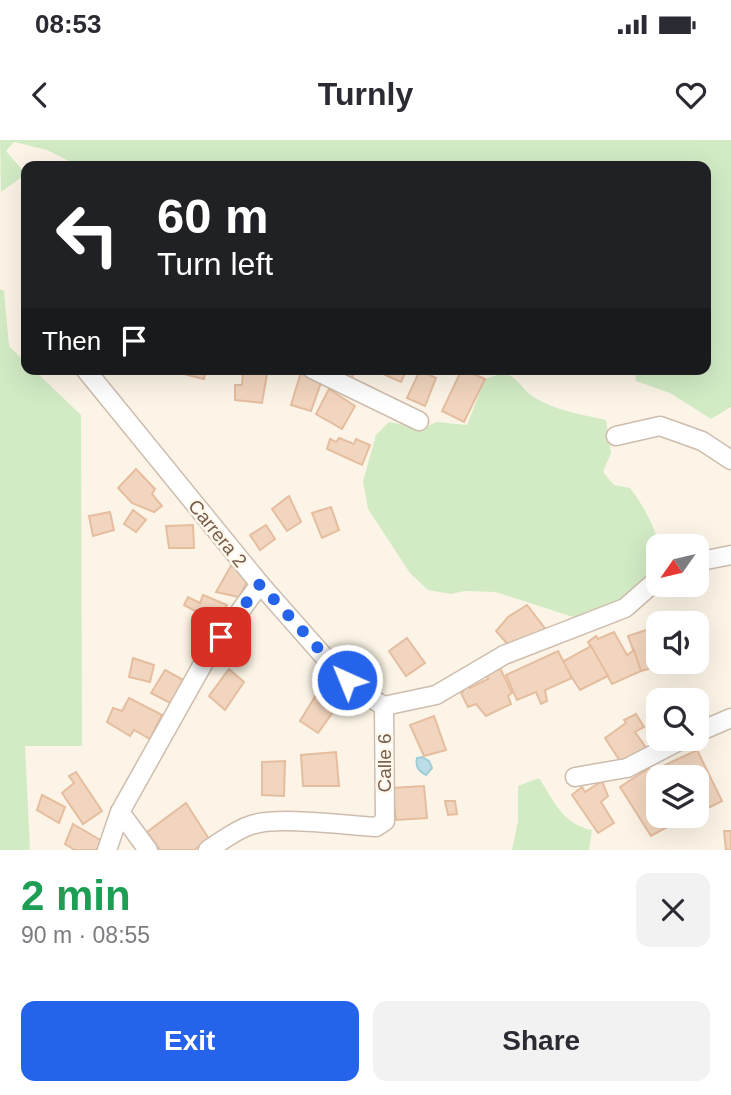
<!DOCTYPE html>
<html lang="en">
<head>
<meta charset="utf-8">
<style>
  body { margin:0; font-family:Arial,sans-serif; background:#f2f2f3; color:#2b2b33; height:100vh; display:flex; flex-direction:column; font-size:26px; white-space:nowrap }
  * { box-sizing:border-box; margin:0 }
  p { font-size:23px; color:#7c7c81 }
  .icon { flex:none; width:38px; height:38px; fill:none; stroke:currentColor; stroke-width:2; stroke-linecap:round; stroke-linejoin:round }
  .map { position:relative; height:710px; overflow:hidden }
  .side { display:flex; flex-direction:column; background:#fff; flex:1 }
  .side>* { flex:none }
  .top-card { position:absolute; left:21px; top:21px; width:690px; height:214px; border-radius:14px; box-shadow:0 7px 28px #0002; background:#202124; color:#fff; overflow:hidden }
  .needle { width:46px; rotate:236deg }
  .buttons { position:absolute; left:646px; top:394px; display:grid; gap:14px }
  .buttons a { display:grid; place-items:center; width:63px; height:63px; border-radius:14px; background:#fff; box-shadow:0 7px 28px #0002; font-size:35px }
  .pin { position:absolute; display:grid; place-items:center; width:60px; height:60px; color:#fff; margin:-30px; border-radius:14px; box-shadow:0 4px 10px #0006 }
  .me { position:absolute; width:77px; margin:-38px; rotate:316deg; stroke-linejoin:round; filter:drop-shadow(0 0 5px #0008) }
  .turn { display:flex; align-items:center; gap:24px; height:147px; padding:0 21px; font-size:32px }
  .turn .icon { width:91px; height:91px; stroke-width:2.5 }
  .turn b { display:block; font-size:49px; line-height:60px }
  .then { display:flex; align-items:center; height:66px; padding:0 21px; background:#0003; gap:14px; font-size:26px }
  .round { display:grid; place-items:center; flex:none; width:74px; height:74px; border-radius:14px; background:#f2f2f3 }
  .headline { display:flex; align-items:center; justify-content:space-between; height:119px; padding:0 21px }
  h1 { font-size:42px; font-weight:700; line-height:52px; color:#1e9e55 }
  .button { display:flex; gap:14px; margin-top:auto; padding:14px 21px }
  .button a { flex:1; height:80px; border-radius:14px; background:#2563eb; color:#fff; font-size:28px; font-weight:700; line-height:80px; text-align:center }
  .button a+a { background:#f2f2f3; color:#2b2b33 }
  .status { display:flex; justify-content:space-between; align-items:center; height:49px; padding:0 35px; background:#fff; direction:ltr }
  .status svg { height:19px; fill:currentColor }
  header { display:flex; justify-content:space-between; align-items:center; height:91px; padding:0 21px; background:#fff; font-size:32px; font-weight:700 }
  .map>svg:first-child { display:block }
</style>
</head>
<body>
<div class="status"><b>08:53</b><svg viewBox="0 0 49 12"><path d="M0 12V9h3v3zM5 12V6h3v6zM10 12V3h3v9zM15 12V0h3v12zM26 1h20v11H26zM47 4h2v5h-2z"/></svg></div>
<header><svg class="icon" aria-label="back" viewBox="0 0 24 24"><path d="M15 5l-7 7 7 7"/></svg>Turnly<svg class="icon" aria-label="heart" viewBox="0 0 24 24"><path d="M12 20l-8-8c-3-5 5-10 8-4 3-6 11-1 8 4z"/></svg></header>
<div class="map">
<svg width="731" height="710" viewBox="0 0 731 710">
  <rect width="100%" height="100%" fill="#fcf5e7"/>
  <g fill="#d2ebc5">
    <path d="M0 0H731V267L711 279 670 253 636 241 634 229H705V26H79L47 10 14 2 6 11 26 34 1 52Z"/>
    <path d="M0 149 4 151 9 206 26 223V229H33L81 275 82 606H25L30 710H0Z"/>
    <path d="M503 233C520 238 519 247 532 256 553 270 583 275 606 280L611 313 603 332 614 345 630 348C644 366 653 384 660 406H658V429L641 448 607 470 573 477 496 452 465 451 451 454 428 450 410 433 368 369 363 341 376 295 389 282 422 288 437 282 467 285 485 239Z"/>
    <path d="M539 638C555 662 562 684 592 690L589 710H512L518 681V646Z"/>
  </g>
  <path fill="#bbdee6" stroke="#a1cdd8" stroke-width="2" d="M422 617 429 621 432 628 426 635C419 631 415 627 417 618Z"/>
  <g fill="#f2d5be" stroke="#e5bd9f" stroke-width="2">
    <path d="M188 229H206L204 239 187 235Z"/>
    <path d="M333 229H356L351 239Z"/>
    <path d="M386 229H407L401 242 383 234Z"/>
    <path d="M462 229 485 239 464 282 442 271Z"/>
    <path d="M420 230 436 238 425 266 407 258Z"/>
    <path d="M243 231 267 234 262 263 235 260V245H242Z"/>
    <path d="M301 232 322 240 311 271 291 265Z"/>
    <path d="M329 249 355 266 342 289 316 274Z"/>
    <path d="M339 298 354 304 356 299 370 305 362 325 327 309 330 299 336 302Z"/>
    <path d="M136 329 155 349 152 354 162 366 154 372 132 363 118 348Z"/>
    <path d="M289 356 301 382 287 391 272 369Z"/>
    <path d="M331 367 339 390 322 398 312 373Z"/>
    <path d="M133 370 146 380 136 392 124 384Z"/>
    <path d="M110 372 114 390 93 396 89 376Z"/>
    <path d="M193 385 194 408H169L166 386Z"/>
    <path d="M266 385 275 399 260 410 250 395Z"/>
    <path d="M232 424 247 442 239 457 216 452Z"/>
    <path d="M203 455 227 465 217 483 184 465 188 457 200 463Z"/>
    <path d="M527 465 547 491 511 508 496 491 508 477Z"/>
    <path d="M658 486V522H673L641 531 628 496Z"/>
    <path d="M614 492 627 515 634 510 641 531 612 544 588 502 596 496 598 499Z"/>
    <path d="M407 498 425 523 406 536 389 511Z"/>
    <path d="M591 506 608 536 580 550 562 522Z"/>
    <path d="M558 511 572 538 545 550 547 561 541 564 536 552 517 560 506 535Z"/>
    <path d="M133 518 154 525 150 542 129 537Z"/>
    <path d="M500 528 512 553 508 556 511 564 486 576 476 564 468 567 461 553 463 552 462 548 468 544 470 548 488 539 487 535Z"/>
    <path d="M229 529 244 542 225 570 209 556Z"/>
    <path d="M165 530 185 541 172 564 151 553Z"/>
    <path d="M319 550 338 565 318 593 300 581Z"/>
    <path d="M129 558 162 575 150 599 134 590 130 596 107 582 113 568 122 571Z"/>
    <path d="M636 574 644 587 635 592 647 609 622 624 605 598 626 583 624 580Z"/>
    <path d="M434 576 446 610 424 616 410 585Z"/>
    <path d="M697 610 722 661 696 674V637H669L663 626Z"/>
    <path d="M336 612 339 646H303L301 615Z"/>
    <path d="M285 621 284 656 262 655V622Z"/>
    <path d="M649 628 658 642V668L652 672 657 680 664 676H680L682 679 651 696 620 647Z"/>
    <path d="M76 632 102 671 83 684 62 653 74 643 69 636Z"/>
    <path d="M602 641 608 656 601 662 614 683 598 693 572 655 582 647 585 652Z"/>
    <path d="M424 646 427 678 396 680 392 648Z"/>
    <path d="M42 655 65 667 59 683 37 670Z"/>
    <path d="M445 661H455L457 674 448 675Z"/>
    <path d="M186 663 209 699 194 710H160L147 692Z"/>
    <path d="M73 684 102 701 97 710H75L65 704Z"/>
    <path d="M724 691H731V710H726Z"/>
  </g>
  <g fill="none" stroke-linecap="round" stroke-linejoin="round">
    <g stroke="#cebdad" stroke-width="21">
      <g id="street">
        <path d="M85 229 260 444 335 529 359 551 384 566 436 555 504 515 625 468 658 439"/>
        <path d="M312 229 419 281"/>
        <path d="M616 296 660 286 702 301 731 320"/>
        <path d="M696 422 731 415"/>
        <path d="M696 593 731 578"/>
        <path d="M575 637 627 628 685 598"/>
        <path d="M120 672 148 710"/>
        <path d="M107 710 120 672 208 515 260 444"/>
        <path d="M208 710C222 701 235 690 251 685 278 676 344 685 376 687L385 681 384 566"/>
      </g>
    </g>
    <use href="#street" stroke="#fff" stroke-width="18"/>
  </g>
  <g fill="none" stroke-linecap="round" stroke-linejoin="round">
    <path stroke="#2563eb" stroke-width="12" stroke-dasharray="0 21.6" d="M221 497 260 444 347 540"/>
  </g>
  <g text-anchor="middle" stroke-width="5" stroke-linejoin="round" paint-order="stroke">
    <g font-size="19" fill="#775c4b" stroke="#fff9ed">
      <text transform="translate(218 393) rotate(51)" y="7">Carrera 2</text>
      <text transform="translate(384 623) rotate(-90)" y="7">Calle 6</text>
    </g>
  </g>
</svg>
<div class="buttons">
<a><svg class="needle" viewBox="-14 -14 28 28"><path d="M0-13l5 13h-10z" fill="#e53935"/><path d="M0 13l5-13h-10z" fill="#7c7c81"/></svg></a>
<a><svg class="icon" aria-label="sound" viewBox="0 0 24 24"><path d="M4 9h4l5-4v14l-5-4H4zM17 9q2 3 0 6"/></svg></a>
<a><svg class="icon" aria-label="search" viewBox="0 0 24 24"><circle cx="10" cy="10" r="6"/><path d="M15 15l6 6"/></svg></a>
<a><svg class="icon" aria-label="layers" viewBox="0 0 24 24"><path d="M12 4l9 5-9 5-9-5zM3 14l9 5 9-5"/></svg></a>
</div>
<div class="pin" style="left:221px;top:497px;background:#d93025"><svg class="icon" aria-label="arrive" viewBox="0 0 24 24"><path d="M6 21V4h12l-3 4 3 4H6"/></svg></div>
<svg class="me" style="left:347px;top:540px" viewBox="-20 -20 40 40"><circle r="17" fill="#2563eb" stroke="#fff" stroke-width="3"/><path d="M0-11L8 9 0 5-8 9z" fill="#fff"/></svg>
<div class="top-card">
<div class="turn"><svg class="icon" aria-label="left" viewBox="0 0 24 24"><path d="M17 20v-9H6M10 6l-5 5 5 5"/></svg><div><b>60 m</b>Turn left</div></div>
<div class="then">Then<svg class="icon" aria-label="arrive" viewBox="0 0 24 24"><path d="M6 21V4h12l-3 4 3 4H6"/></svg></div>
</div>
</div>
<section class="side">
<div class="headline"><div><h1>2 min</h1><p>90 m · 08:55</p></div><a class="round"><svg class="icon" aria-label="close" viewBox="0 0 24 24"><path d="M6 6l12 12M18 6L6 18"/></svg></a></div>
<div class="button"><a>Exit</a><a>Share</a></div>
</section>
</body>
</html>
